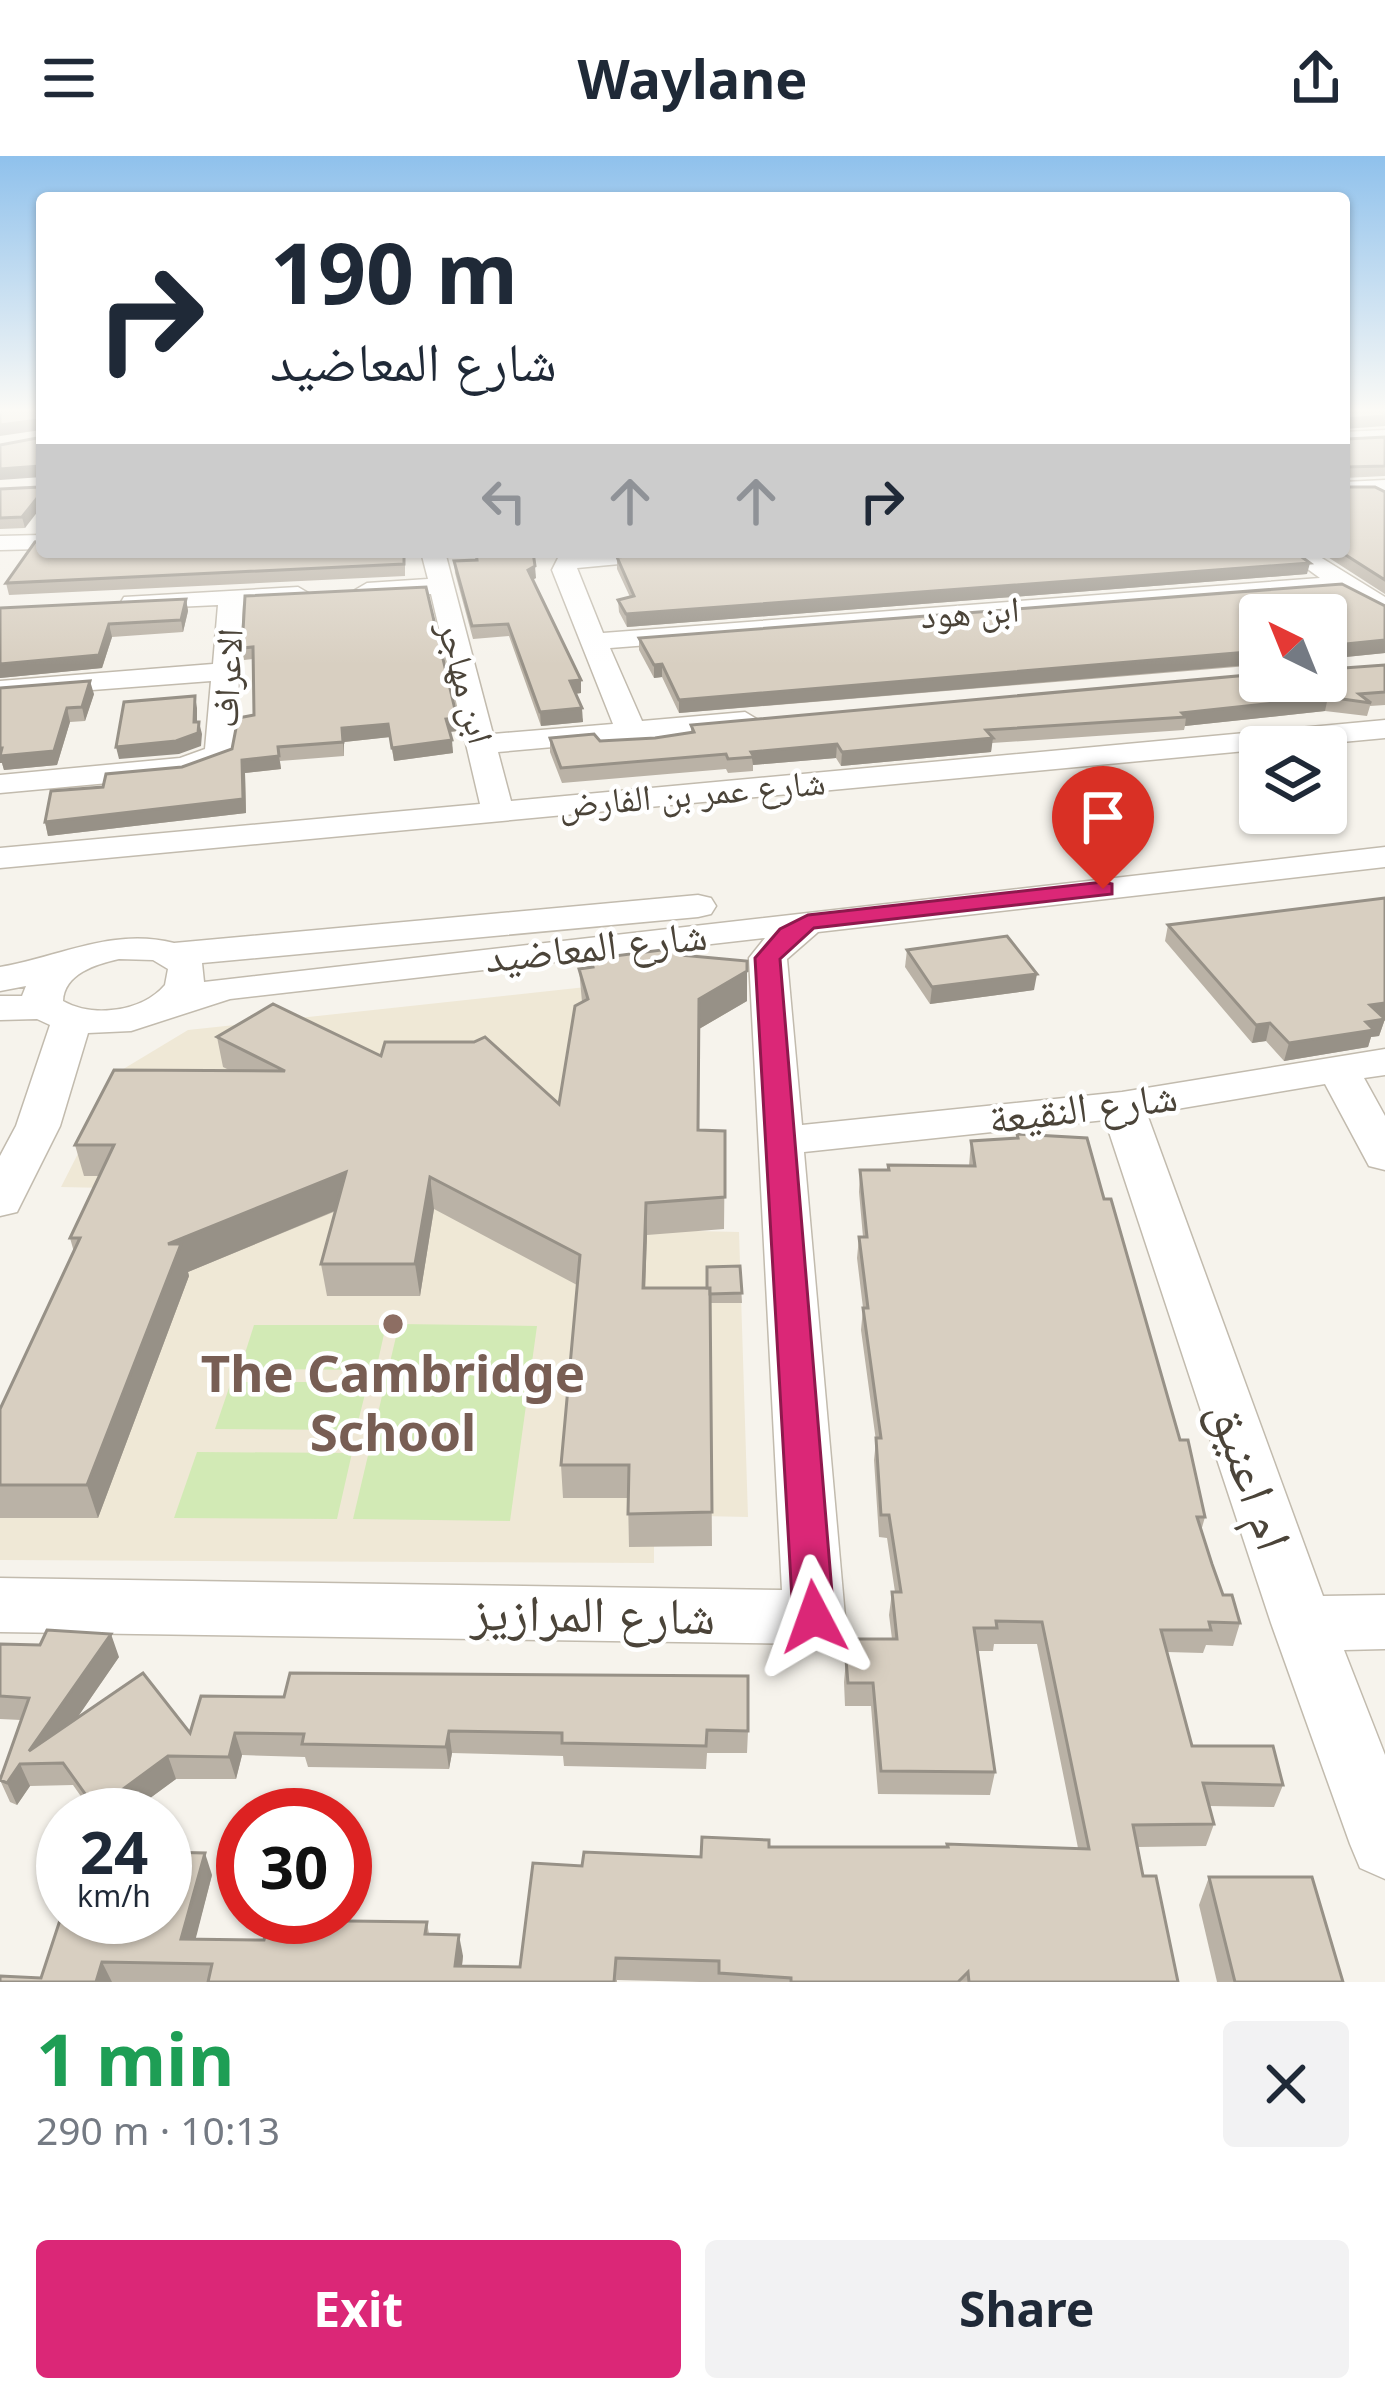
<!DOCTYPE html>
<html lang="en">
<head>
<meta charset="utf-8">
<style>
  body { margin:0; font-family:"Noto Sans","Noto Naskh Arabic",sans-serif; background:#f2f2f3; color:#1f2937; height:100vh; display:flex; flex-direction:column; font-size:45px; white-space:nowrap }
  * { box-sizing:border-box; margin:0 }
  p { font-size:39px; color:#747a83 }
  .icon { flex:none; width:66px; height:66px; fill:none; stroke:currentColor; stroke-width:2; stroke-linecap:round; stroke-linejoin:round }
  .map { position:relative; height:1826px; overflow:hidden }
  .details { display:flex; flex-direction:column; background:#fff; flex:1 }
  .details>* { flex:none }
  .hud { position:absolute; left:36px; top:36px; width:1314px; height:366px; border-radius:12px; box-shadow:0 3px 9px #0004; background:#fff; color:#1f2937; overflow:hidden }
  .needle { width:78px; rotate:317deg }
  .fabs { position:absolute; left:1239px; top:438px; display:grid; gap:24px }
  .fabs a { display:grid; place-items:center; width:108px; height:108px; border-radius:12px; background:#fff; box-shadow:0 3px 9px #0004; font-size:60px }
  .speed { position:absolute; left:36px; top:1632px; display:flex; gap:24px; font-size:60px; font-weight:700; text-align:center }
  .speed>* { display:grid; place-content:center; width:156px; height:156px; border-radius:50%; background:#fff; box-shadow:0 3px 9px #0004; line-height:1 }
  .speed small { font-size:30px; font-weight:400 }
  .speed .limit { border:18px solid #d22; background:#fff; color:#111 }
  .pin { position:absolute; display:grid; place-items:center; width:102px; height:102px; color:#fff; margin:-123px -51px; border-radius:50% 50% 50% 0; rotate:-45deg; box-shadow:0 0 12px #0007 }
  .pin .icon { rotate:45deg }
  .me { position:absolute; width:132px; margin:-66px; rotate:356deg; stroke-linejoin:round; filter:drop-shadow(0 0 9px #0008) }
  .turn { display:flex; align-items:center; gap:42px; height:252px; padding:0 36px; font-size:54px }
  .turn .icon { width:156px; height:156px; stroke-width:2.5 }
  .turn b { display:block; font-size:84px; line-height:102px }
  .lanes { display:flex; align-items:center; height:114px; padding:0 36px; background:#0003; justify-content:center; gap:60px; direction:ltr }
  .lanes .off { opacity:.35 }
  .round { display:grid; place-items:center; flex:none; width:126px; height:126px; border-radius:12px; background:#f2f2f3 }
  .head { display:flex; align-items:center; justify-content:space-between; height:204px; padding:0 36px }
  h1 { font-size:72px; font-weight:700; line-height:90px; color:#1e9e55 }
  .cta { display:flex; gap:24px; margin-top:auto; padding:24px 36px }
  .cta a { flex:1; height:138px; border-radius:12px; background:#db2777; color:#fff; font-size:48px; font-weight:700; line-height:138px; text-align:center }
  .cta a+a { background:#f2f2f3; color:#1f2937 }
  header { display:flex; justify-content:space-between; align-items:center; height:156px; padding:0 36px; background:#fff; font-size:54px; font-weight:700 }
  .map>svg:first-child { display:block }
</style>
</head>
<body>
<header><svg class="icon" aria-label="menu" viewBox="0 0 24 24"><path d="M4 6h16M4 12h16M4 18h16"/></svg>Waylane<svg class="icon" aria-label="share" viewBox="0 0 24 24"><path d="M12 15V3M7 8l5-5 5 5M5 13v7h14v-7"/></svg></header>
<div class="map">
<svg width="1385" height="1826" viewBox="0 0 1385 1826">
  <rect width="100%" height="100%" fill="#f6f3ec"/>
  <path fill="#efe8d6" d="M678 821 738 850 699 873 697 1075 739 1076 748 1361 654 1359V1407L0 1404V1260L106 1032 61 1031 120 915 188 874Z"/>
  <g fill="#d2eab5">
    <path d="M399 1168 537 1170 510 1365 353 1363Z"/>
    <path d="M254 1169H386L376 1214 240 1213Z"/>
    <path d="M231 1226H368L356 1274 215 1273Z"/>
    <path d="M197 1296 352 1297 337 1363 174 1362Z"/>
  </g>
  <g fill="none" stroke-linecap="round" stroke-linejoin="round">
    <g stroke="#c2bbae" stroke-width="3">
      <g id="minor">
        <path d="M1385 274V286L1344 288V276Z"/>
        <path d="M1385 324V336L1344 338V326Z"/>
        <path d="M42 379V393L0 394V380Z"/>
        <path d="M421 396H445L493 578 613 568 552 414 558 402 583 396H685L673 403 577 412 603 477 1320 422 1284 396H1312L1385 441V460L1340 435 610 492 642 565 745 556 760 565 745 574 498 596 511 645 1385 564V582L0 712V692L480 648 431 438 367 441 355 434 367 427 428 423Z"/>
        <path d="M298 431 310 438 307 443 243 448 235 598 231 604 184 620 0 637V619L180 602 205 593 211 525 0 541V525L213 508 218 449 133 453 124 451 121 446 124 441Z"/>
        <path d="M1385 691V711L818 776 787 803 802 969 1122 936 1385 893V919L1364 922 1385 960V1014L1369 1010 1325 928 1147 958 1323 1440 1385 1439V1493L1344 1494 1385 1599V1723L1360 1712 1350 1688 1271 1467 1105 964 804 996 845 1461 836 1480 814 1488 0 1476V1422L782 1434 749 802 765 782 230 843 131 875 88 877 60 970 17 1056 0 1060V1000L16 970 50 869 37 863 0 864V840H22L26 830 0 835V811C59 801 113 771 174 787L698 739 711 742 716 750 711 758 698 761 202 807 204 826ZM119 803 153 804 168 813 165 829C142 856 93 862 63 845 64 818 96 808 119 803Z"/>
      </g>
    </g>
    <use href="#minor" fill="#fff" fill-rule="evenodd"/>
  </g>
  <g fill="#bab2a6">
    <path d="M1344 280 1347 283 1385 281V320L1344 322Z"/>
    <path d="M40 331 25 372 0 373V333Z"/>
    <path d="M1385 336V438L1320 396H1344Z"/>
    <path d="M42 396H405V420L9 439 6 427Z"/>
    <path d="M617 401 1307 418 627 471 619 456 618 444 630 441 617 413Z"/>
    <path d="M477 404 536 422 533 424 581 537 576 538 583 566 541 570 509 480 473 483 455 417 454 405Z"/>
    <path d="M245 440 458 575 450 576 453 597 394 605 390 581 344 586V600L280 605 281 613 245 617 246 657 48 680 45 666 103 631 182 611 232 593 254 559 253 503 244 504 242 492Z"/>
    <path d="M186 443 188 455 183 476 112 481 102 512 0 522V452Z"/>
    <path d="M1385 450V497L1326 503V459H1260V509L679 557 662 521 654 522 639 494V482Z"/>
    <path d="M1385 509V549L1370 550 1367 560 1325 555 1185 570 1184 574 992 587 991 596 841 610 836 602 753 609V615L728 617 726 613 562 627 550 596V582L600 585 655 582 691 576V569Z"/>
    <path d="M0 532 94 538 85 565 70 566 57 609 4 614 2 607H0Z"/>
    <path d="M1168 769 1385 863 1379 880 1371 881 1368 891 1284 905 1266 885 1252 887 1165 785Z"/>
    <path d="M907 794 1034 834 930 848 905 811Z"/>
    <path d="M681 799 747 815V845L699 873 698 974 725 975 724 1073 647 1079 645 1132H707L740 1110 742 1147H710L712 1390 629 1391 628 1342H563L561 1309 577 1129 434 1053 420 1140H327L321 1108 336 1055 188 1116 189 1120 98 1362H0V1253L74 1096 70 1082 99 1020H84L75 989 231 915 223 911 217 881 381 900 559 948 582 846 579 813 591 811V803Z"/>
    <path d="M1017 978 1104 1043 1205 1361 1201 1375 1223 1439 1240 1467 1233 1490 1206 1489 1203 1497 1167 1496 1192 1590 1283 1629 1274 1651 1209 1650 1214 1668 1206 1690 1138 1691 1143 1720 1178 1826H700L617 1824V1826H0L41 1822 212 1719 195 1783 264 1784 427 1766 429 1778 463 1800 462 1810 520 1811 582 1710 701 1701 769 1691 1078 1692 1037 1488H994L993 1495H977L995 1616 990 1639 878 1638 871 1550H845L844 1526 846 1504H855L857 1483H892L889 1459 892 1436H895L887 1382 879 1381 874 1304 876 1285 861 1174 863 1152 857 1102 859 1081H863L859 1036 860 1014H887L888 1009 969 1010 971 985 1016 982Z"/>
    <path d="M0 1488 119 1501 77 1562 190 1577 201 1540 748 1575 747 1597H707L706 1613 564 1610 563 1600 452 1597 449 1613 308 1611 305 1601 242 1599 236 1623H176L127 1659H94L73 1629 30 1630 17 1649 10 1646 0 1624 21 1564 0 1563Z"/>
    <path d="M1209 1721 1343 1826H1217L1199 1749Z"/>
  </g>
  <g fill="#979187">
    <path d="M1385 260V270L1344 273V263Z"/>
    <path d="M39 264 41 274 0 280V269Z"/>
    <path d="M39 310 42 321 0 324V313Z"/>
    <path d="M42 336V350L25 372 22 361Z"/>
    <path d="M1310 407 1307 418 627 471 626 458Z"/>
    <path d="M535 410 536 422 529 425 528 414Z"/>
    <path d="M186 443 188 455 183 476 181 464Z"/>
    <path d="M109 468 112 481 102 512 0 522V508Z"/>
    <path d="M1385 484V497L1326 503V490Z"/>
    <path d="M1260 495V508L679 557V544Z"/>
    <path d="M662 508V521L654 522V509Z"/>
    <path d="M581 524V537L570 538V525Z"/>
    <path d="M90 525 94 538 85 565 82 551Z"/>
    <path d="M195 540 197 552V578L199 566 202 578 201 590 179 598 119 603 116 591 194 566Z"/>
    <path d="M1328 541 1325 555 1185 570 1186 561 1182 557Z"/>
    <path d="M67 552 70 566 57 609 4 614 2 607H0V592Z"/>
    <path d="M582 552 583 566 541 570 540 556Z"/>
    <path d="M457 562 458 575 447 576 446 563Z"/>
    <path d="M388 568 390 581 344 586V600L342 572Z"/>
    <path d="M993 582 991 596 841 610 842 596Z"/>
    <path d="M452 584 453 597 394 605 392 592Z"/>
    <path d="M837 588 836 602 753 609 751 596Z"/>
    <path d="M279 600 281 613 245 617 246 657 48 680 45 666 242 604Z"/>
    <path d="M747 815V845L699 873V843Z"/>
    <path d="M1037 818 1034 834 930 848 932 831Z"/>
    <path d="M1385 847V863L1379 880 1371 881 1368 891 1284 905 1289 887 1370 849Z"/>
    <path d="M1270 867 1266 885 1252 887 1256 869Z"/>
    <path d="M346 1016 351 1048 188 1116 189 1120 98 1362 87 1329 168 1088Z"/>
    <path d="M430 1021 434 1053 420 1140 415 1108Z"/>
    <path d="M646 1047 647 1079 644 1165 643 1132Z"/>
    <path d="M111 1478 119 1501 46 1607 29 1595Z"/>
    <path d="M449 1575 452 1597 449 1613 446 1591Z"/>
    <path d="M235 1577 242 1599 236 1623 229 1601Z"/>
    <path d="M168 1600 176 1623 127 1659H99L96 1653Z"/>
    <path d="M20 1608 30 1630 17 1649 7 1627Z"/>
    <path d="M205 1697 212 1719 190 1805 181 1783Z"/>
    <path d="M459 1779 463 1800 460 1826 455 1810Z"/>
    <path d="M102 1806 112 1826H96Z"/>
  </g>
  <g fill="#d8cfc1" stroke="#979187" stroke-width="3">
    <path d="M0 254H42V273L39 264 0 269Z"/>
    <path d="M1344 254H1378L1385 257V260L1344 263Z"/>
    <path d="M1344 280 1347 283 1385 281V310L1346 311 1344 313Z"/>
    <path d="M42 281V319L39 310 0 313V289Z"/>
    <path d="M42 328V336L22 361 0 362V333L40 331Z"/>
    <path d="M1344 331H1375L1385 336V424L1341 396H1344Z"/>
    <path d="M42 385V396H404V408L6 427 35 386Z"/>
    <path d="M476 396H533L535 410 528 414 581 524 570 525 582 552 540 556 508 468 472 470 454 405 477 404Z"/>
    <path d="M672 396H1295L1310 407 626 458 618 444 634 440 617 401Z"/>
    <path d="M1342 428 1385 450V484L1326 490V459H1260V495L679 544 662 508 654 509 639 482Z"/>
    <path d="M426 431 457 562 446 563 452 584 392 592 388 568 342 572 343 586 278 591 279 600 242 604 243 643 45 666 51 635 103 631 106 618 182 611 232 593 238 562 254 559 253 491 242 492 245 440Z"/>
    <path d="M186 443 181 464 109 468 99 499 0 508V452Z"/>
    <path d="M1385 509V536L1359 538 1371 547 1328 541 1182 557 1186 561 986 574 993 582 842 596 837 588 751 596 754 601 728 603 726 598 561 612 550 582 594 578 600 585 655 582 694 576 691 569 1260 518V525H1326V510L1330 513Z"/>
    <path d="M90 525 82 551 67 552 54 595 0 600 2 592H0V532Z"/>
    <path d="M195 540 194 566H199L198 577 176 585 116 591 124 546Z"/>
    <path d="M1385 742V847L1370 849 1385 863 1366 866 1374 874 1289 887 1270 867 1256 869 1168 769Z"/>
    <path d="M1007 780 1037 818 932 831 907 794Z"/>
    <path d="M677 792 681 799 747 805V815L699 843 698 974 725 975V1041L646 1047 643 1132H710L712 1356 628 1358 629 1309H561L580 1099 430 1021 415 1108H321L346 1016 168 1088H181L87 1329H0V1253L80 1082H70L114 989H75L114 914 285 915 217 881 273 848 381 900 385 886H474L485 881 559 948 575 850 588 843 579 813 593 811 591 803Z"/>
    <path d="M1017 978 1087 982 1104 1043H1111L1180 1284H1188L1205 1361H1197L1212 1408 1223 1439H1232L1240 1467 1209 1466 1211 1474H1161L1192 1590H1273L1283 1629 1203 1627 1214 1668 1133 1669 1143 1720H1156L1178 1826H969L968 1816 958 1826H791V1822L719 1817V1805L616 1802 614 1826H208L212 1808 102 1806 96 1826H0V1820L41 1822 63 1755V1761H165V1696L205 1697 181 1783 264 1784 269 1764 427 1766 425 1778 459 1779 455 1810 520 1811 533 1707 582 1710 584 1696 701 1701 702 1681 769 1684V1691H948L947 1688 1089 1693 1042 1466 996 1465 997 1472H974L995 1616 881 1615 873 1527H848L846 1504H858L857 1483H897L892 1436H901L889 1359H881L876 1282H881L863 1152H868L859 1081H867L860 1014H889L888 1009 975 1010 971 985 1018 982Z"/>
    <path d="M740 1110 742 1137 710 1138V1132H707V1111Z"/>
    <path d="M47 1474 111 1478 29 1595 143 1517 190 1577 201 1540 284 1541 290 1517 748 1520V1575L707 1574 706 1590 562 1587V1577L449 1575 446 1591 302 1588 304 1578 235 1577 229 1601 168 1600 96 1653 63 1607 20 1608 7 1627 0 1624 29 1542 0 1540V1488L40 1489Z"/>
    <path d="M1209 1721H1312L1343 1826H1235Z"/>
  </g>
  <linearGradient id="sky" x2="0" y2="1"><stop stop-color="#8fc1ec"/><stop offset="0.5" stop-color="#fbfaf6"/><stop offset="1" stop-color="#fbfaf6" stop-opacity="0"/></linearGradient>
  <rect width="1385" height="509" fill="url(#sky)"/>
  <path fill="#db2777" stroke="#8e194d" stroke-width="3" d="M1103 726 1112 728V738L814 772 780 803 834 1461 828 1474 814 1479 799 1474 793 1461 755 802 780 773 808 759Z"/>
  <circle fill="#8d6e63" stroke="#fff" stroke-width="4.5" cx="393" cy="1168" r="12"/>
  <g text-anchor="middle" stroke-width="9" stroke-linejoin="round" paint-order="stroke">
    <g font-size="36" fill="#4b4439" stroke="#fff">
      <text transform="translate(970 456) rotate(-4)" y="13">ابن هود</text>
      <text transform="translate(227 522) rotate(-87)" y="13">الاعراف</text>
      <text transform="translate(466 526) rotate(75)" y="13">ابن مهاجر</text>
      <text transform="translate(692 637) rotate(-5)" y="13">شارع عمر بن الفارض</text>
    </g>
    <g font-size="42" fill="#4b4439" stroke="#fff">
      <text transform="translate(596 790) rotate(-6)" y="15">شارع المعاضيد</text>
      <text transform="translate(1083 951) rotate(-7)" y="15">شارع النقيعة</text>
    </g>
    <g font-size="51" font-weight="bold" fill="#785e54" stroke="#fff">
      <text x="393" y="1236">The Cambridge<tspan x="393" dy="59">School</tspan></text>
    </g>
    <g font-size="51" fill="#4b4439" stroke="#fff">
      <text transform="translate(1251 1319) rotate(71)" y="18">ام اعنيق</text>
      <text transform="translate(593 1458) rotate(1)" y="18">شارع المرازيز</text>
    </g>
  </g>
</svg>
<div class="fabs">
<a><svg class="needle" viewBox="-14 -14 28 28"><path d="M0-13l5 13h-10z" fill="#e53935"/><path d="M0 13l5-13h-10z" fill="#747a83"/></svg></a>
<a><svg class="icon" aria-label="layers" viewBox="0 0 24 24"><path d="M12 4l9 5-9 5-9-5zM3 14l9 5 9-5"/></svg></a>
</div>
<div class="speed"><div>24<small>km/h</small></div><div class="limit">30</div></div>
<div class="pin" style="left:1103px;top:733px;background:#d93025"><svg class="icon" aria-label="arrive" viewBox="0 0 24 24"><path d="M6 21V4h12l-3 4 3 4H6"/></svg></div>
<svg class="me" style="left:814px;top:1461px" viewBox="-20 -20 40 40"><path d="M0-17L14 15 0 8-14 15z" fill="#db2777" stroke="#fff" stroke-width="4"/></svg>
<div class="hud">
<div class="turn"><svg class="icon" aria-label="right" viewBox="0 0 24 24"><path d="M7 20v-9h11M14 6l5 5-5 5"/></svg><div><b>190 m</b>شارع المعاضيد</div></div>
<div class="lanes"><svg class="icon off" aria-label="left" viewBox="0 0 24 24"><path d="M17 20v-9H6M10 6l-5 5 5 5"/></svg><svg class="icon off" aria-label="ahead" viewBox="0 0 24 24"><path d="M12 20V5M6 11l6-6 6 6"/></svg><svg class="icon off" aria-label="ahead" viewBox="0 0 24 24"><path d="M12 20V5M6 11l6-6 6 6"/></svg><svg class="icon" aria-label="right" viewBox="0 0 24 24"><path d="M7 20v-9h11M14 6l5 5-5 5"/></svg></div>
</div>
</div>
<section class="details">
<div class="head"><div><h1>1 min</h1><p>290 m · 10:13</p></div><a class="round"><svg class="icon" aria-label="close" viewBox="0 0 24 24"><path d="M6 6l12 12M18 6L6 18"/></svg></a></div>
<div class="cta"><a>Exit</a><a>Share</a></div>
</section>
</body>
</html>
